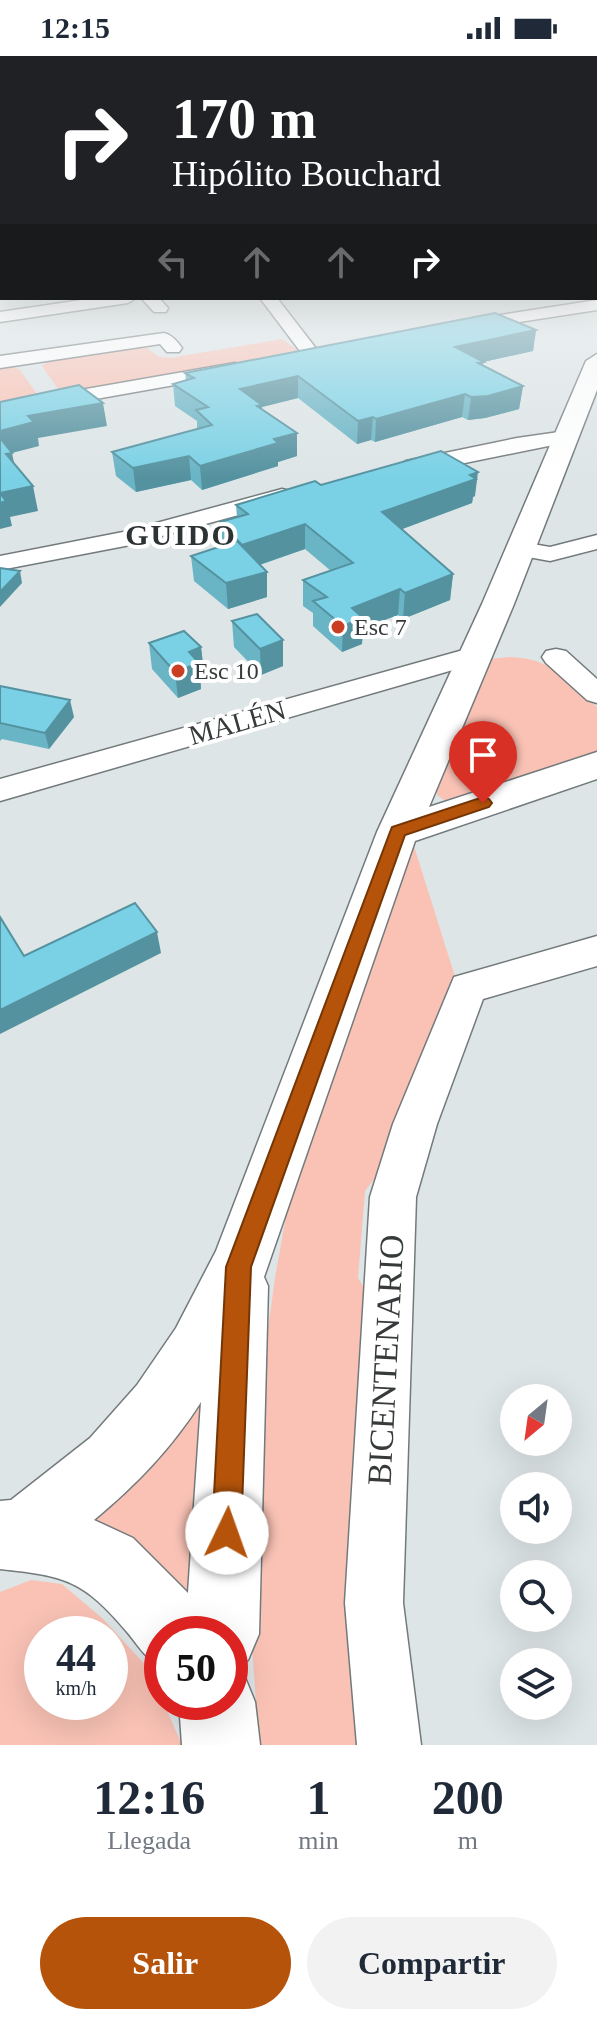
<!DOCTYPE html>
<html lang="es">
<head>
<meta charset="utf-8">
<style>
  body { margin:0; font-family:"Times New Roman",serif; background:#f2f2f3; color:#1f2937; height:100vh; display:flex; flex-direction:column; font-size:30px; white-space:nowrap }
  * { box-sizing:border-box; margin:0 }
  p { font-size:26px; color:#747a83 }
  .icon { flex:none; width:44px; height:44px; fill:none; stroke:currentColor; stroke-width:2; stroke-linecap:round; stroke-linejoin:round }
  .map { position:relative; height:1689px; overflow:hidden }
  .panel { display:flex; flex-direction:column; background:#fff; flex:1 }
  .panel>* { flex:none }
  .guide { position:absolute; left:0px; top:0px; width:598px; height:244px; box-shadow:0 8px 32px #0002; background:#202124; color:#fff; overflow:hidden }
  .needle { width:52px; rotate:209deg }
  .controls { position:absolute; left:500px; top:1328px; display:grid; gap:16px }
  .controls a { display:grid; place-items:center; width:72px; height:72px; border-radius:50%; background:#fff; box-shadow:0 8px 32px #0002; font-size:40px }
  .speed { position:absolute; left:24px; top:1560px; display:flex; gap:16px; font-size:40px; font-weight:700; text-align:center }
  .speed>* { display:grid; place-content:center; width:104px; height:104px; border-radius:50%; background:#fff; box-shadow:0 8px 32px #0002; line-height:1 }
  .speed small { font-size:20px; font-weight:400 }
  .speed .limit { border:12px solid #d22; background:#fff; color:#111 }
  .pin { position:absolute; display:grid; place-items:center; width:68px; height:68px; color:#fff; margin:-82px -34px; border-radius:50% 50% 50% 0; rotate:-45deg; box-shadow:0 0 8px #0007 }
  .pin .icon { rotate:45deg }
  .me { position:absolute; width:88px; margin:-44px; rotate:3deg; stroke-linejoin:round; filter:drop-shadow(0 0 6px #0008) }
  .turn { display:flex; align-items:center; gap:28px; height:168px; padding:0 40px; font-size:36px }
  .turn .icon { width:104px; height:104px; stroke-width:2.5 }
  .turn b { display:block; font-size:56px; line-height:68px }
  .lanes { display:flex; align-items:center; height:76px; padding:0 40px; background:#0003; justify-content:center; gap:40px; direction:ltr }
  .lanes .off { opacity:.35 }
  .eta { display:flex; justify-content:space-evenly; align-items:center; height:136px; text-align:center }
  .eta b { font-size:48px; font-weight:600; line-height:56px }
  .cta { display:flex; gap:16px; margin-top:auto; padding:16px 40px }
  .cta a { flex:1; height:92px; border-radius:48px; background:#b45309; color:#fff; font-size:32px; font-weight:600; line-height:92px; text-align:center }
  .cta a+a { background:#f2f2f3; color:#1f2937 }
  .status { display:flex; justify-content:space-between; align-items:center; height:56px; padding:0 40px; background:#fff; direction:ltr }
  .status svg { height:22px; fill:currentColor }
  .map>svg:first-child { display:block }
</style>
</head>
<body>
<div class="status"><b>12:15</b><svg viewBox="0 0 49 12"><path d="M0 12V9h3v3zM5 12V6h3v6zM10 12V3h3v9zM15 12V0h3v12zM26 1h20v11H26zM47 4h2v5h-2z"/></svg></div>
<div class="map">
<svg width="597" height="1689" viewBox="0 0 597 1689">
  <rect width="100%" height="100%" fill="#dde5e7"/>
  <g fill="#f9c2b5" fill-rule="evenodd">
    <path d="M282 283 299 295 79 336 58 333 42 310 50 304 144 290 158 300 170 302Z"/>
    <path d="M14 311 20 314 37 338 36 341 0 349V313Z"/>
    <path d="M509 601C552 602 567 623 597 651V696L457 745 444 744 437 739V729L490 603Z"/>
    <path d="M413 787 457 927 387 1086 385 1109 365 1135 358 1222 376 1251 373 1689H259L252 1590 264 1302 275 1222 286 1160 314 1060Z"/>
    <path d="M212 1297 202 1556 84 1462Z"/>
    <path d="M31 1524 62 1528 103 1563 149 1613 182 1689H0V1536ZM110 1578V1646H42V1578Z"/>
  </g>
  <g fill="none" stroke-linecap="round" stroke-linejoin="round">
    <g stroke="#737a7c" stroke-width="3">
      <g id="minor">
        <rect x="0" y="184" width="2" height="7"/>
        <path d="M2 217V227L0 228V218Z"/>
        <path d="M95 242H136L128 247 0 266V256Z"/>
        <path d="M141 242H159L168 252 166 256H154Z"/>
        <path d="M260 242H277L321 299 318 303H306Z"/>
        <path d="M597 244V254L462 275 453 270 462 265Z"/>
        <path d="M164 277C172 279 177 285 182 292L179 296H167L160 288 0 312V300Z"/>
        <path d="M235 307 242 309 244 313 242 317 0 360V348Z"/>
        <path d="M566 375 576 381 573 385 406 419 395 412 406 405 517 382Z"/>
        <path d="M282 433 290 435 293 440 290 445 125 490 0 514V500L123 476Z"/>
        <path d="M597 479V493L550 505 512 498 509 493 512 488 521 486 550 491Z"/>
        <path d="M474 591 484 593 488 599 484 605 0 745V723Z"/>
        <path d="M556 593 566 595 597 623V647L587 644 546 607 542 601 546 595Z"/>
        <path d="M597 880V910L483 943 437 1068 416 1141 403 1547 421 1689H357L345 1547 370 1141 393 1068 454 921Z"/>
      </g>
    </g>
    <g stroke="#737a7c" stroke-width="3">
      <g id="major">
        <path d="M597 298V334L514 548 429 751 597 696V723L415 785 264 1221 268 1230 259 1578 248 1604 230 1611V1578H162V1610C145 1603 139 1590 127 1576 83 1524 66 1520 0 1513V1445L11 1444 90 1382 137 1329 176 1272 216 1195 377 776 482 548 586 305ZM201 1346 188 1537 133 1482 94 1464C136 1429 171 1393 201 1346Z"/>
        <path d="M230 1613 244 1619 255 1646 260 1689H182L179 1646H230Z"/>
      </g>
    </g>
    <use href="#minor" fill="#fff" fill-rule="evenodd"/>
    <use href="#major" fill="#fff" fill-rule="evenodd"/>
  </g>
  <g fill="#69b4c5">
    <path d="M536 274 533 295 483 306V310L523 330 519 353 485 362 468 364 462 361 375 386 371 384 357 388 298 342 262 351V353L297 400 278 406V410L202 434 191 424 136 436 116 420 112 396 197 373V365L175 350 173 328 186 324 185 317Z"/>
    <path d="M321 429 475 440 473 441 472 447 402 473 453 518 450 544 403 563 398 559 363 572 362 588 342 596 313 570V557L303 550V524L331 515 305 493 260 509 267 516V541L228 553 194 525 191 500 221 490 220 466 237 461 236 449Z"/>
    <path d="M232 565 283 610 261 619 234 591Z"/>
    <path d="M149 587 201 591 204 617 200 619 201 633 178 642 152 613Z"/>
    <path d="M0 630 74 661 49 693 2 683 0 685Z"/>
  </g>
  <g fill="#5592a0">
    <path d="M536 274 533 295 483 306 481 328 455 291Z"/>
    <path d="M298 320V342L262 351 263 371 240 333Z"/>
    <path d="M523 330 519 353 485 362 468 364 471 341Z"/>
    <path d="M465 338 462 361 375 386 376 363Z"/>
    <path d="M103 347 107 370 38 382 39 390 12 397 17 421 0 396V375L28 360Z"/>
    <path d="M373 361 371 384 357 388 358 365Z"/>
    <path d="M297 377V400L278 406V410L202 434 200 410 274 383Z"/>
    <path d="M189 400 191 424 136 436 133 412Z"/>
    <path d="M478 416 475 440 473 441 472 447 381 481 382 456Z"/>
    <path d="M33 430 38 455 10 461 12 470 0 473V437Z"/>
    <path d="M305 468V493L244 514 242 489Z"/>
    <path d="M20 515 22 527 0 551V536Z"/>
    <path d="M267 516V541L228 553 226 527Z"/>
    <path d="M453 518 450 544 403 563 405 537Z"/>
    <path d="M400 533 398 559 363 572 362 588 342 596 343 570 352 552Z"/>
    <path d="M283 584V610L261 619 260 593Z"/>
    <path d="M201 591 204 617 200 619 201 633 178 642 175 616 189 596Z"/>
    <path d="M70 644 74 661 49 693 45 677Z"/>
    <path d="M157 876 161 897 0 978V954Z"/>
  </g>
  <g fill="#7ad1e5" stroke="#5592a0" stroke-width="2">
    <path d="M495 257 536 274 455 291 484 306 478 307 523 330 488 340 471 341 465 338 376 363 373 361 358 365 298 320 240 333 262 349 257 350 297 377 274 383 278 387 200 410 189 400 133 412 112 396 212 369 196 354 208 351 173 328 194 322 185 317Z"/>
    <path d="M79 329 103 347 28 360 34 366 0 375V346Z"/>
    <path d="M0 382 12 397 6 398 33 430 0 437Z"/>
    <path d="M441 395 478 416 470 419 476 423 382 456 453 518 405 537 400 533 352 552 363 562 343 570 313 545 327 541 303 524 353 507 305 468 242 489 220 466 248 458 236 449 315 425 321 429Z"/>
    <path d="M0 437 6 445 0 447Z"/>
    <path d="M237 485 267 516 226 527 191 500Z"/>
    <path d="M0 512 20 515 0 536Z"/>
    <path d="M257 558 283 584 260 593 232 565Z"/>
    <path d="M184 575 201 591 189 596 199 607 175 616 149 587Z"/>
    <path d="M0 630 70 644 45 677 0 667Z"/>
    <path d="M135 847 157 876 0 954V861L24 900Z"/>
  </g>
  <linearGradient id="sky" x2="0" y2="1"><stop stop-color="#a6abc3"/><stop offset="0.44" stop-color="#f0f3f4"/><stop offset="1" stop-color="#f0f3f4" stop-opacity="0"/></linearGradient>
  <rect width="597" height="421" fill="url(#sky)"/>
  <path fill="#b45309" stroke="#753606" stroke-width="2" d="M483 741 489 743 492 747 489 751 405 779 251 1211 241 1477 237 1487 227 1492 216 1487 212 1477 226 1211 390 776 392 771Z"/>
  <g fill="#ca3f21" stroke="#fff" stroke-width="3">
    <circle cx="338" cy="571" r="8"/>
    <circle cx="178" cy="615" r="8"/>
  </g>
  <g text-anchor="middle" stroke-width="8" stroke-linejoin="round" paint-order="stroke">
    <g font-size="24" fill="#373a3b" stroke="#fff" text-anchor="start">
      <text x="354" y="579">Esc 7</text>
      <text x="194" y="623">Esc 10</text>
    </g>
    <g font-size="28" fill="#373a3b" stroke="#fff">
      <text transform="translate(237 666) rotate(-16)" y="10">MALÉN</text>
    </g>
    <g font-size="30" font-weight="bold" letter-spacing="2" fill="#2d3334" stroke="#fff">
      <text x="181" y="489">GUIDO</text>
    </g>
    <g font-size="34" fill="#373a3b" stroke="#fff">
      <text transform="translate(385 1304) rotate(-87)" y="12">BICENTENARIO</text>
    </g>
  </g>
</svg>
<div class="controls">
<a><svg class="needle" viewBox="-14 -14 28 28"><path d="M0-13l5 13h-10z" fill="#e53935"/><path d="M0 13l5-13h-10z" fill="#747a83"/></svg></a>
<a><svg class="icon" aria-label="sound" viewBox="0 0 24 24"><path d="M4 9h4l5-4v14l-5-4H4zM17 9q2 3 0 6"/></svg></a>
<a><svg class="icon" aria-label="search" viewBox="0 0 24 24"><circle cx="10" cy="10" r="6"/><path d="M15 15l6 6"/></svg></a>
<a><svg class="icon" aria-label="layers" viewBox="0 0 24 24"><path d="M12 4l9 5-9 5-9-5zM3 14l9 5 9-5"/></svg></a>
</div>
<div class="speed"><div>44<small>km/h</small></div><div class="limit">50</div></div>
<div class="pin" style="left:483px;top:747px;background:#d93025"><svg class="icon" aria-label="arrive" viewBox="0 0 24 24"><path d="M6 21V4h12l-3 4 3 4H6"/></svg></div>
<svg class="me" style="left:227px;top:1477px" viewBox="-20 -20 40 40"><circle r="19" fill="#fff"/><path d="M0-13L10 11 0 6-10 11z" fill="#b45309"/></svg>
<div class="guide">
<div class="turn"><svg class="icon" aria-label="right" viewBox="0 0 24 24"><path d="M7 20v-9h11M14 6l5 5-5 5"/></svg><div><b>170 m</b>Hipólito Bouchard</div></div>
<div class="lanes"><svg class="icon off" aria-label="left" viewBox="0 0 24 24"><path d="M17 20v-9H6M10 6l-5 5 5 5"/></svg><svg class="icon off" aria-label="ahead" viewBox="0 0 24 24"><path d="M12 20V5M6 11l6-6 6 6"/></svg><svg class="icon off" aria-label="ahead" viewBox="0 0 24 24"><path d="M12 20V5M6 11l6-6 6 6"/></svg><svg class="icon" aria-label="right" viewBox="0 0 24 24"><path d="M7 20v-9h11M14 6l5 5-5 5"/></svg></div>
</div>
</div>
<section class="panel">
<div class="eta">
<div><b>12:16</b><p>Llegada</p></div>
<div><b>1</b><p>min</p></div>
<div><b>200</b><p>m</p></div>
</div>
<div class="cta"><a>Salir</a><a>Compartir</a></div>
</section>
</body>
</html>
